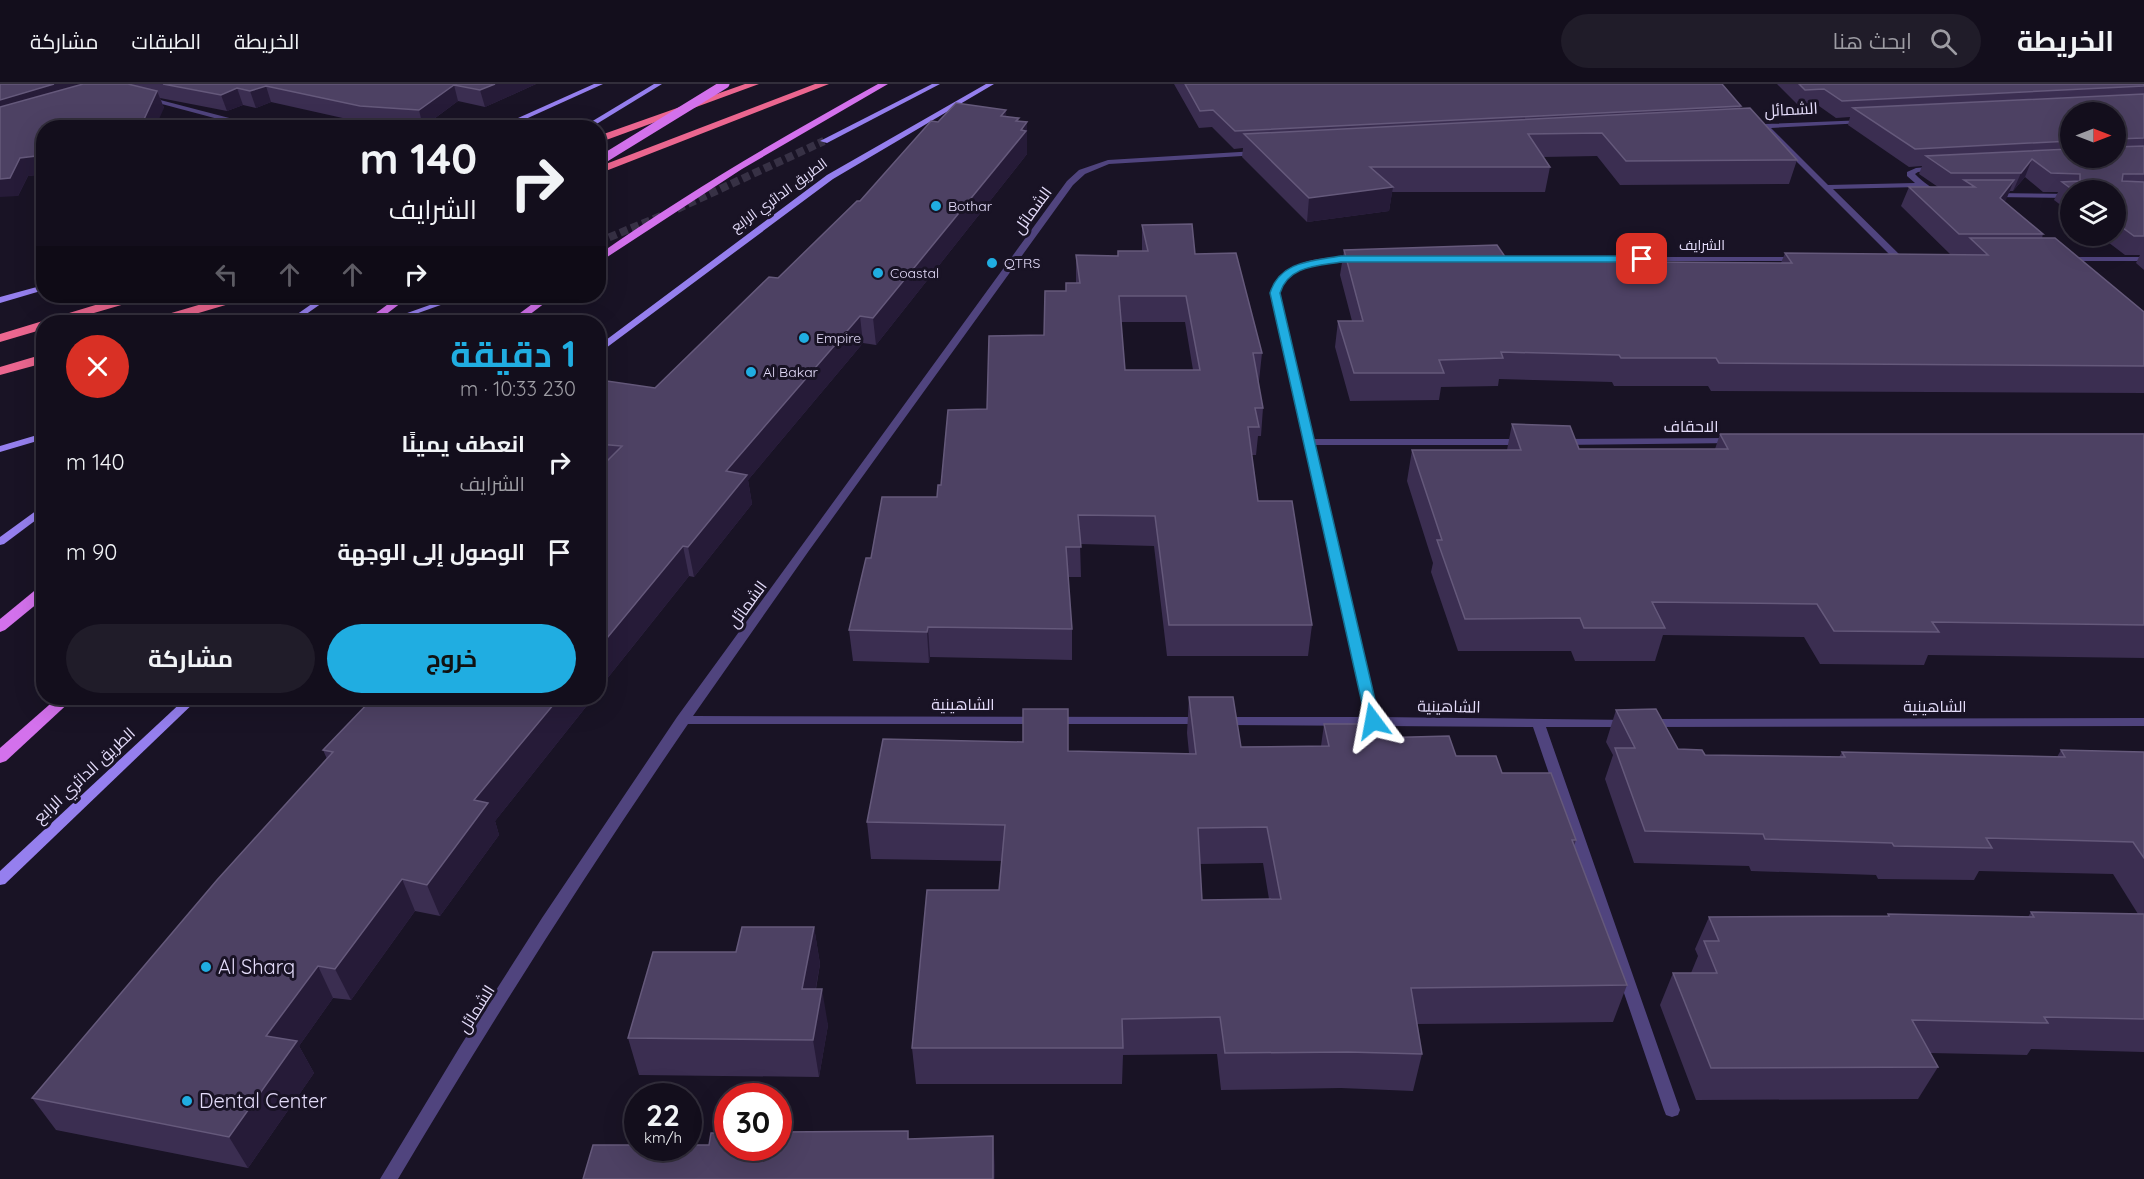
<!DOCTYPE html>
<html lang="ar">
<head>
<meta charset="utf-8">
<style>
  body { margin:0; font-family:Quicksand,Cairo,sans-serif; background:#201c29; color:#f1f3f6; direction:rtl; height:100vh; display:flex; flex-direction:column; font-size:22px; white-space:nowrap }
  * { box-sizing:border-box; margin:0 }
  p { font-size:20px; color:#9d9ca3 }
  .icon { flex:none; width:33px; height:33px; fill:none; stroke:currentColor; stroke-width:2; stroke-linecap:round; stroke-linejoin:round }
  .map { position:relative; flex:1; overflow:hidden; direction:ltr }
  .side { position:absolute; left:36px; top:231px; width:570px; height:390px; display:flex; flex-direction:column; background:#130e1c; border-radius:24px; box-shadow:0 6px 24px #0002,0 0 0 2px #322e3b; direction:rtl }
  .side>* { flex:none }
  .banner { position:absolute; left:36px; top:36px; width:570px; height:183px; border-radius:24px; box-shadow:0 6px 24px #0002,0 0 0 2px #322e3b; direction:rtl; background:#130e1c; color:#f1f3f6; overflow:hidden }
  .needle { width:39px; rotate:90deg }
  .tools { position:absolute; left:2060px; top:18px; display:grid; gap:12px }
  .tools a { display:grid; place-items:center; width:66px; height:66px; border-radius:50%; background:#130e1c; box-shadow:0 6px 24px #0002,0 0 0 2px #322e3b; font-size:30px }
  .speed { position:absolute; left:624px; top:999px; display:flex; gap:12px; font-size:30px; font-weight:700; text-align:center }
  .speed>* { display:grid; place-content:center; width:78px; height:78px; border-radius:50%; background:#130e1c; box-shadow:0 6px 24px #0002,0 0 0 2px #322e3b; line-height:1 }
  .speed small { font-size:15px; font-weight:400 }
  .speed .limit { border:9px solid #d22; background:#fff; color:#111 }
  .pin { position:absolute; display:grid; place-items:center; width:51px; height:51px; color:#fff; margin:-26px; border-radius:12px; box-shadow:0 3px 9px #0006 }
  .me { position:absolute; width:66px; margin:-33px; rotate:347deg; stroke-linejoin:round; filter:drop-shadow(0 0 4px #0008) }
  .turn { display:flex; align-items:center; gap:21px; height:126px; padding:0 30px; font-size:27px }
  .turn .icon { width:78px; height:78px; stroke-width:2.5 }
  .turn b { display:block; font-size:42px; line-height:51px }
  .lanes { display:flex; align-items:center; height:57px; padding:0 30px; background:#0003; justify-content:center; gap:30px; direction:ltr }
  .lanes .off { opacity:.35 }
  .round { display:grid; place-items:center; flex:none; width:63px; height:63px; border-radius:32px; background:#201c29 }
  .head { display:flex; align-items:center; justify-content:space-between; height:102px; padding:0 30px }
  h1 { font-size:36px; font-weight:700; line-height:45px; color:#20ade1 }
  .primary-button { display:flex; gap:12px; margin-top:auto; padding:12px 30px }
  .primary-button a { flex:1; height:69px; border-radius:36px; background:#20ade1; color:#111; font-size:24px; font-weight:700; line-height:69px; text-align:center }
  .primary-button a+a { background:#201c29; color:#f1f3f6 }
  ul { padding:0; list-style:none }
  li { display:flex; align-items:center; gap:18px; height:90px; padding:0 30px }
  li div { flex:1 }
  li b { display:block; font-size:22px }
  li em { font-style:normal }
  header { display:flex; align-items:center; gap:36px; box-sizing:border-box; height:84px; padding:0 30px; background:#130e1c; border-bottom:2px solid #322e3b }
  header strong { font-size:28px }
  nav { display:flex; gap:33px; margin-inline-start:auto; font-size:21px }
  .search { width:420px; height:54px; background:#201c29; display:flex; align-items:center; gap:15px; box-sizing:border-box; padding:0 21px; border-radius:33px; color:#9d9ca3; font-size:22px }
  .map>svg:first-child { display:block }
</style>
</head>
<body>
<header>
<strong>الخريطة</strong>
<div class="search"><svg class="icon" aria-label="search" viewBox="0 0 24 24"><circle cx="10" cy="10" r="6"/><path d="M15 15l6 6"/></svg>ابحث هنا</div>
<nav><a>الخريطة</a><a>الطبقات</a><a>مشاركة</a></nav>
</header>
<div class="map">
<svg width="2144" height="1095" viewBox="0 0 2144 1095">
  <rect width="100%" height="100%" fill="#191325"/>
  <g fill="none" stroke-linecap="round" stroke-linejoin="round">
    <g stroke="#373145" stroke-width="8" stroke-dasharray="8 4" stroke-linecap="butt">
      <path d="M677 125 824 57"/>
      <path d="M598 158 661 132"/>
    </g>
    <g fill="#50447e" fill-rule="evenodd">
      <path d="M145 12 264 43 265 44H252L143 15 142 14Z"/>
      <path d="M1866 36V38L1864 39 1771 44 1828 101 1915 99 1907 92V88L1916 84 1938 82V86L1918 88 1915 90C1924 99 1931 103 1941 110L1937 112 1924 108 1920 103 1833 105 1901 172 1902 174 1898 176H1895L1763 44 1750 45 1747 43 1765 40Z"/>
      <path d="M1256 67H1259V71L1109 80 1085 90 1073 101 808 468 693 632 1204 633 1210 637 1209 640H688C586 789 490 940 398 1095H380L461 961 542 834 677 633 1067 97 1079 86 1108 76Z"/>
      <path d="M1990 109 2070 110V114L1993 113H1990Z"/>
      <path d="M1357 173 1361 175 1360 177C1327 182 1296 172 1279 209L1313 355H1525L1530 358 1525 361H1315L1379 633 1632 636 1633 639 1627 643H1546L1680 1026 1678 1031 1672 1033 1666 1031 1664 1026 1533 643 1221 641 1215 637 1221 633H1366L1271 209C1288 173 1321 173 1357 173Z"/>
      <path d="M1489 173H1798L1802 175 1798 177H1492L1488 175Z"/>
      <rect x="2062" y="173" width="82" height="4"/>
      <path d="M1732 354 1736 355V359L1560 361 1555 358 1560 355Z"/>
      <path d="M2144 634V642L1647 643 1641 639 1647 635Z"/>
    </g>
    <g fill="#957fee" fill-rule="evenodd">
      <path d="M594 0H603L506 44H496Z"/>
      <path d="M654 0H662L590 44H581Z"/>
      <path d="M932 0H940L827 59 820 57Z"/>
      <path d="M986 0H994L833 95 598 270V262L827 91Z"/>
      <path d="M44 201V206L0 219V213Z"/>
      <path d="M323 212H332L295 238H286Z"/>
      <path d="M455 212H466L393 238H382Z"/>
      <path d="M44 349V355L0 368V362Z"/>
      <path d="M44 421V430L4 460 0 461V453Z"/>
      <path d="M186 614H199L5 800 0 801V787Z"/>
    </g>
    <g fill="#d371ec" fill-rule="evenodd">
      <path d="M878 0H888L742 85 598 179V171C688 108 782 53 878 0Z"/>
      <path d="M399 212H410L376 238H364Z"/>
      <path d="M543 212H554L520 238H508Z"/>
      <path d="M44 502V514L5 546 0 548V535L39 503Z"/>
      <path d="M57 614H74L6 677 0 679V664Z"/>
    </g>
    <g fill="#eb668f" fill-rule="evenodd">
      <path d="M745 0H759L598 59V52Z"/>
      <path d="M815 0H829L598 90V83Z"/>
      <path d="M125 212H144L142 215 63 238H44V245L0 258V250Z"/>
      <path d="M229 212H248L246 215 168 238H149L151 235Z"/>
      <path d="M44 270V279L0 291V283Z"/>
    </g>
    <path stroke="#d371ec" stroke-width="9" d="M598 78 725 0"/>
  </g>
  <g fill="#3b2e51" fill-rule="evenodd">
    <path d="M0 0H536L485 23 458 17 423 43 365 39 271 18 256 24 243 21 227 27 160 14 164 24 44 44V90L28 92 18 112Z"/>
    <path d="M1174 0H1722L1741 22 1740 25 1797 76 1789 100 1620 101 1597 72 1543 73 1550 83 1545 108H1392L1389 127 1307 138 1242 73 1243 64 1234 65 1212 43 1199 44Z"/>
    <path d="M1777 0H2144V186L2136 179 2140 171H2125L2100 152H2115V106H2070V128L2054 116 2058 108H2043L2025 93 2013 107H2010L2004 118 2043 150 2042 154 2144 228V309L1711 307 1708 302H1614L1612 298 1499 295 1498 302 1441 303 1439 316 1350 317 1335 263 1338 237H1352L1340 191 1344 166 1508 177 1781 179 1785 169 1951 171 1901 122 1909 103H1938L1919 90 1922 82 1909 83 1848 41 1850 33 1836 34 1819 22 1800 23ZM2070 28H2115V74H2070Z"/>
    <path d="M1006 26V33L1019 34V38L1027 61V70L876 261 863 259 748 396 752 420 694 493 689 492 598 606V305L655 304 778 194 860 117 938 38Z"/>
    <path d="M1142 141 1195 170 1262 269 1259 297H1258L1263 324 1261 352H1258L1256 371H1252L1258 417 1312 541 1308 572H1167L1154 462 1080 460 1081 493H1068L1072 545V576L930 573 929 579 853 577 849 546 871 474 937 413 941 401 987 325 1044 251 1066 207 1076 199V171L1118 172 1142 167ZM1121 238H1185L1193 286H1125Z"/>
    <path d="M1512 340 1579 365H1715L1720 350 2144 349V574L1928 571 1924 581 1820 580 1804 553 1663 551 1655 577H1575L1571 567H1458L1431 488 1433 479 1407 397 1412 366H1507Z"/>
    <path d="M1189 613 1241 663 1321 662 1324 640 1374 654 1456 672 1502 689 1576 756 1574 762 1627 901 1613 938 1417 940 1422 970 1413 1007 1341 1004 1221 1006 1217 970 1123 971 1122 1000H916L912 964 999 806 1002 777 871 775 867 738 1189 669 1187 649ZM1263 779 1269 815 1202 816 1200 780Z"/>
    <path d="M358 614H593L495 737 499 751 440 832 415 827 351 916 333 914 299 962 314 989 248 1084 56 1046 32 1014 327 675 323 666 371 616Z"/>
    <path d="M1616 626 1678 665 1705 671 1839 673 1842 668 2057 673 2061 666 2144 668V968L2031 965 2027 971 1930 969 1938 983 1918 1015 1696 1016 1660 921 1673 889H1691L1698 872 1695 865 1709 833 1888 832V830L2028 833 2031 828 2138 830 2113 790 1979 787 1974 796 1878 795 1876 791 1751 787 1749 782 1634 779 1605 695 1613 671 1606 658Z"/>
    <path d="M814 843 820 880 816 905 828 941 819 993 639 991 628 954 736 868Z"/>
  </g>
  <g fill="#261b38">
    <path d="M54 0H93L0 35V16Z"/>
    <path d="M495 0H536L485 23 480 6Z"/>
    <path d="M454 1 458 17 423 43 419 26Z"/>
    <path d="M266 2 271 18 256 24 250 7Z"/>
    <path d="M237 4 243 21 227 27 221 11Z"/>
    <path d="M157 7 164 24 155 44H140Z"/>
    <path d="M1006 26 1007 48 1001 32Z"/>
    <path d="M1019 34 1020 55 1021 46 1027 38V70L876 261 873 234Z"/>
    <path d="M44 71V90L28 92 18 112 0 113V95L20 74Z"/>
    <path d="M2032 75 2025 93 2013 107 2021 89Z"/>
    <path d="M2014 96 2006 116 1992 134 2000 114Z"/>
    <path d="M1393 103 1389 127 1307 138 1309 114Z"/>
    <path d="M860 232 863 259 748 396 752 420 694 493 688 463 726 387Z"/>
    <path d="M683 462 689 492 598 606V565Z"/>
    <path d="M928 543 930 573 929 579 927 548Z"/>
    <path d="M559 614H593L495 737 499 751 440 832 427 801 474 716Z"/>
    <path d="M402 795 415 827 351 916 335 885Z"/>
    <path d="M814 843 820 880 809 941 802 905Z"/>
    <path d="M318 882 333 914 299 962 314 989 248 1084 229 1053 266 952Z"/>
    <path d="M822 905 828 941 819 993 813 956Z"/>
    <path d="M993 1052 995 1081V1095H993Z"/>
  </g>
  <g fill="#4d4163" stroke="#65597b" stroke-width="1.5" fill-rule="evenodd">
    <path d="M0 0H54L0 16Z"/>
    <path d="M83 0H128L157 7 140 44H44V71L20 74 10 94 0 95V23Z"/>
    <path d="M163 0H495L480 6 454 1 419 26 360 22 266 2 250 7 237 4 221 11Z"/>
    <path d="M1185 0H1722L1741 22 1235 47 1213 26 1200 27Z"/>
    <path d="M1799 0H2144V2L1842 17 1824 5 1805 6Z"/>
    <path d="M2144 10V54L2115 55V28H2070V57L1915 65 1853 24Z"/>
    <path d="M956 19 1006 26 1001 32 1019 34 1016 37 1027 38 1021 46 1026 47 873 234 860 232 726 387 747 391 688 463 683 462 598 565V386L622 362 598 360V305L607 297 655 304 769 193 778 194 857 117H860L931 37 938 38Z"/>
    <path d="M1750 24 1797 76 1626 77 1602 49 1528 50 1550 83H1370L1393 103 1309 114 1244 50Z"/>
    <path d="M2144 62V90H2123L2122 97 2144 98V152H2134L2115 138V106H2073L2062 98 2080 97V90L2051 89 2032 75 2021 89H1951L1926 72 2070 65V74H2115V63Z"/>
    <path d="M1964 96H2014L2000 114 2043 150H1959L1909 103H1975Z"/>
    <path d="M1192 140 1195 170 1236 169 1262 269H1253L1263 324H1255L1259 343H1248L1258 417H1292L1312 541H1169L1155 432 1078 431 1081 463H1066L1072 545 928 543 927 548 849 546 866 474H871L882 413H937L938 401H941L948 326 987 325 989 252 1044 251 1045 207H1066V199H1080L1076 171 1118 172V167H1148L1142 141ZM1119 212H1186L1200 286H1125Z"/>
    <path d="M1970 154H2055L2144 228V282L1719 279 1716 274H1621L1619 271 1501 268 1503 274 1439 276 1444 289H1354L1338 237H1363L1344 166 1497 161 1508 177 1792 179 1785 169 1988 171Z"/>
    <path d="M1512 340 1570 342 1579 365H1728L1720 350H2144V541L1932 538 1939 548 1834 547 1817 520 1652 518 1665 544H1584L1580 534 1465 535 1437 456H1442L1412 366H1521Z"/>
    <path d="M1189 613H1233L1241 663 1329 662 1324 640H1370L1374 654 1449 652 1456 672H1496L1502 689H1551L1576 756H1572L1627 901 1411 904 1422 970 1348 968 1225 969 1220 933 1122 935 1123 964H912L927 806H999L1005 741 867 738 883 655 1023 658V625H1068V667L1196 670ZM1267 743 1281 815 1202 816 1198 744Z"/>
    <path d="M373 614H559L474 716 488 719 427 801 402 795 335 885 318 882 266 952 297 957 229 1053 32 1014 217 796 333 668 323 666Z"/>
    <path d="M1656 625 1678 665 1702 666 1705 671 1845 673 1842 668 2065 673 2061 666 2144 668V774L2133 758 1986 754 1992 764 1894 762 1892 759 1765 755 1763 750 1645 747 1615 664H1635L1616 626Z"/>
    <path d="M2031 828 2144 830V935L2044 933 2048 939 1912 936 1938 983 1711 984 1673 889H1717L1704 857H1719L1709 833 1889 832 1888 830 2034 833Z"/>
    <path d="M742 843H814L802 905H822L813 956 628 954 653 868H736Z"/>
    <path d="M908 1047V1055L993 1052V1095H583L593 1061H638V1064H688V1061H709L711 1049H728V1064H778V1048Z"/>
  </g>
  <path fill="#20ade1" stroke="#157092" stroke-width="1.5" d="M1341 172H1642L1647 175 1642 178H1341C1317 182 1288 182 1280 209L1380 637 1373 642 1366 637 1270 209C1280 177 1312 177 1341 172Z"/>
  <g fill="#20ade1" stroke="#191325" stroke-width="2">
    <circle cx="936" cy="122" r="6"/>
    <circle cx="992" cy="179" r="6"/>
    <circle cx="878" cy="189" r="6"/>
    <circle cx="804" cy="254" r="6"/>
    <circle cx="751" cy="288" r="6"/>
    <circle cx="206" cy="883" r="6"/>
    <circle cx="187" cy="1017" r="6"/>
  </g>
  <g text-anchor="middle" stroke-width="6" stroke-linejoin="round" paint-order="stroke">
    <g font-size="14" fill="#e4dcfa" stroke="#191325">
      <text transform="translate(779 111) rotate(-36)" y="5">الطريق الدائري الرابع</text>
      <text x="1702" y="166">الشرايف</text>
    </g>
    <g font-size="14" fill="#e4dcfa" stroke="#191325" text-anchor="start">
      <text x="948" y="127">Bothar</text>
      <text x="1004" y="184">QTRS</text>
      <text x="890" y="194">Coastal</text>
      <text x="816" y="259">Empire</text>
      <text x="763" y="293">Al Bakar</text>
    </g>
    <g font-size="16" fill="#e4dcfa" stroke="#191325">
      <text transform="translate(1791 25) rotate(-3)" y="6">الشمائل</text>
      <text transform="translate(1032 126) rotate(-54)" y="6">الشمائل</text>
      <text x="1691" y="348">الاحقاف</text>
      <text transform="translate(747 520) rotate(-54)" y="6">الشمائل</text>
      <text x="963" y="626">الشاهينية</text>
      <text transform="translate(1449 622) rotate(1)" y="6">الشاهينية</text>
      <text x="1935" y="628">الشاهينية</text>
      <text transform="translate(84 691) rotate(-43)" y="6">الطريق الدائري الرابع</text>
      <text transform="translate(476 925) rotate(-58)" y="6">الشمائل</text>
    </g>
    <g font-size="20" fill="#e4dcfa" stroke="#191325" text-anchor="start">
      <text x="218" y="890">Al Sharq</text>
      <text x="199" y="1024">Dental Center</text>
    </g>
  </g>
</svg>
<div class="tools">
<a><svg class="needle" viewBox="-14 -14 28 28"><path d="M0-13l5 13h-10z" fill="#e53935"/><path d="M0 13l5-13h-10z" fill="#9d9ca3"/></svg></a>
<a><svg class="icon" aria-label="layers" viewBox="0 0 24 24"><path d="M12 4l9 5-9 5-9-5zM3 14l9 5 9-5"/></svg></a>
</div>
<div class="speed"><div>22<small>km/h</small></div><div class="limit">30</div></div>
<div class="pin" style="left:1642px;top:175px;background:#d93025"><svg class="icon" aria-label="arrive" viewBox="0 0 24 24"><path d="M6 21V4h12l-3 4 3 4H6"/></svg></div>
<svg class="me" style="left:1373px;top:637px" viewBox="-20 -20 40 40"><path d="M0-17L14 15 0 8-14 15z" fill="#20ade1" stroke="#fff" stroke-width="4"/></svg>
<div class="banner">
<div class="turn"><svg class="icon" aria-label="right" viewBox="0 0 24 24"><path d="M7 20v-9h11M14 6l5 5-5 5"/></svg><div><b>140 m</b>الشرايف</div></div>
<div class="lanes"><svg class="icon off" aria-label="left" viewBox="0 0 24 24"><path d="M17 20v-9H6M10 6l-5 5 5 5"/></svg><svg class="icon off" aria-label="ahead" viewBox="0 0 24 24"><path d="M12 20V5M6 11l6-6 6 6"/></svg><svg class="icon off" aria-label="ahead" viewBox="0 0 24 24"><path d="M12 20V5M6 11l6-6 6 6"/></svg><svg class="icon" aria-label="right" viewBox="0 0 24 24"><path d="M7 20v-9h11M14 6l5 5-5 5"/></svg></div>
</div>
<section class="side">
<div class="head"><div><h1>1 دقيقة</h1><p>230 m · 10:33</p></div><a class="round" style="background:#d93025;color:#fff"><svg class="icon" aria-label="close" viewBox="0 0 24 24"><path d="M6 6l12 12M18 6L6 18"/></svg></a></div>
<ul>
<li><svg class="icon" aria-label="right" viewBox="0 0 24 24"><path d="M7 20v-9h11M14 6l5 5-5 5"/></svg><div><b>انعطف يمينًا</b><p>الشرايف</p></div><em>140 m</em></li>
<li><svg class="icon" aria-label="arrive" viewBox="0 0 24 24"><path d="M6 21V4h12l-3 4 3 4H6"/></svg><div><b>الوصول إلى الوجهة</b></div><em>90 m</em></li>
</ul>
<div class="primary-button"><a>خروج</a><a>مشاركة</a></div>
</section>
</div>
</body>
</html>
